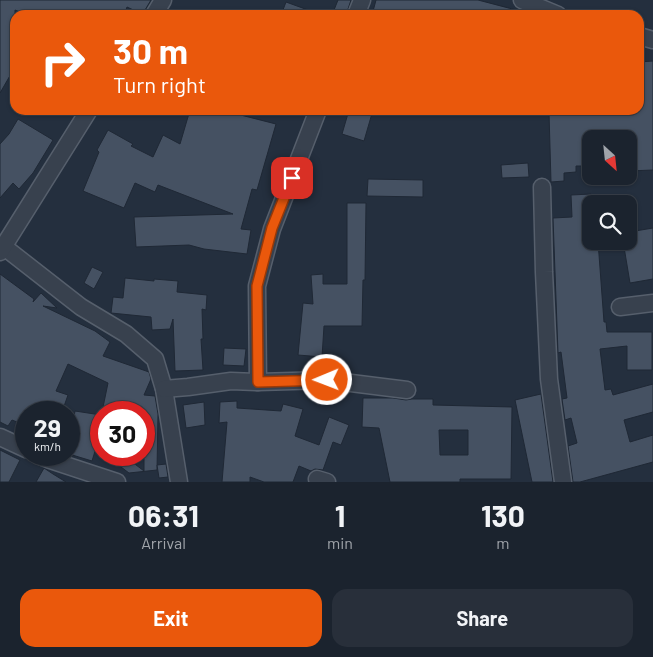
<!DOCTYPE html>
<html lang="en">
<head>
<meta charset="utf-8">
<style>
  body { margin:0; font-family:Barlow,sans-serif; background:#282f3a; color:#f1f3f6; height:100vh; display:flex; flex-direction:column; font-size:19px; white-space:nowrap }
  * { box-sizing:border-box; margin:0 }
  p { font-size:16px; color:#a0a4aa }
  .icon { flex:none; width:28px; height:28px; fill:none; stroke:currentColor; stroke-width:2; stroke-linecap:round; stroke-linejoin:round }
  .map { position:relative; height:482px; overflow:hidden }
  .drawer { display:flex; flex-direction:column; background:#1b232e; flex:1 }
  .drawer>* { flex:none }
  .banner { position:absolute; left:10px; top:10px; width:634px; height:105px; border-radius:15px; box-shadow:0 1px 4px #0004,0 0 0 1px #39404a; background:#ea580c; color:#fff; overflow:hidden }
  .needle { width:32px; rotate:153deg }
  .tools { position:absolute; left:582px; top:130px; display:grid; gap:10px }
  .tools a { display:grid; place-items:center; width:55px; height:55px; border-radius:10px; background:#1b232e; box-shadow:0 1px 4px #0004,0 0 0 1px #39404a; font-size:25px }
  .speed { position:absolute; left:15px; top:401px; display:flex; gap:10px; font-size:25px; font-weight:700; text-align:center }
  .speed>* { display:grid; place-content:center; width:65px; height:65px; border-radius:50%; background:#1b232e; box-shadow:0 1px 4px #0004,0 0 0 1px #39404a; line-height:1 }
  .speed small { font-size:12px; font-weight:400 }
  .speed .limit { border:8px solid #d22; background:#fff; color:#111 }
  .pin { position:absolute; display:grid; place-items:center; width:42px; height:42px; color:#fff; margin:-21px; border-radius:10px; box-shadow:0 2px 8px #0006 }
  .me { position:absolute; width:55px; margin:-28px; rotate:269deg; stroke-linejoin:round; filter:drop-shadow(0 0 4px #0008) }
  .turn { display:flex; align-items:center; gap:18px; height:105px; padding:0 20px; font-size:22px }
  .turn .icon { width:65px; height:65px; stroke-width:2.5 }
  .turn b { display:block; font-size:35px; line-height:42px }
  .eta { display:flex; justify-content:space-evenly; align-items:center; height:85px; text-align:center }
  .eta b { font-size:30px; font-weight:700; line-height:35px }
  .button { display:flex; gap:10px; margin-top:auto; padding:10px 20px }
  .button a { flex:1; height:58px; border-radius:15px; background:#ea580c; color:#fff; font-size:20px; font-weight:700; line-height:58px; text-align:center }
  .button a+a { background:#282f3a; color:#f1f3f6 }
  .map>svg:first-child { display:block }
</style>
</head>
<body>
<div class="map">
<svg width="653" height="482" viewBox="0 0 653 482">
  <rect width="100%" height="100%" fill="#242f3e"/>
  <g fill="#455162" stroke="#1f2835" fill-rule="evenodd">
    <path d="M0 0H151L145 10 144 15 127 7 124 15H61L46 10 44 15H28L15 10V67L0 93Z"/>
    <path d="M338 0H351L346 15H332Z"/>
    <path d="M376 0H478L520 11V15H372Z"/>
    <path d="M286 2 319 14V15H281Z"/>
    <path d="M653 61V170L629 171V139H591V166H576V172L564 173V181L551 182 549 113H553V110H639V62Z"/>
    <path d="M190 110H221L276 124 257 190 252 189 241 229 251 230 247 254 204 249 189 245 136 247 134 217 233 214 158 185 155 192 135 183 124 208 83 191 99 152 97 150 108 130 133 144 131 146 153 157 163 135 180 144Z"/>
    <path d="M349 110H373L364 141 342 134Z"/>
    <path d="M18 119 53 140 33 173 19 189 13 183 0 198V144L9 134Z"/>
    <path d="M528 163 529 177 502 178 501 165Z"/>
    <path d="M368 179 423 180V197L367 196Z"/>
    <path d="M591 194V241H598L604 322H606L607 332H652V370H627V346L600 349 605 390 611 389 613 395 653 384V412L624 420 630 442 653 435V462L580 482H573L568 446 577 443 571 418 565 420 562 399 567 398 561 352 558 353 553 218 572 217 571 195Z"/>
    <path d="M347 203H366L365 280H363L362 326H324L322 357 298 355 303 303 313 304 311 275 323 274V284H347Z"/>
    <path d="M653 228V279L630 283 623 241H629V232Z"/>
    <path d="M92 267 103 272 94 289 84 283Z"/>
    <path d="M0 274 34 299 33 302 41 293 57 308 43 306 95 331 110 342 103 356 149 372 151 379 144 395 155 396 158 414 157 470 129 473 105 455H123L144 471V412H102L108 383 68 364 56 391 68 395 62 412H26V415L22 424 12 420 8 426 0 422Z"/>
    <path d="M125 278 154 281V279L178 281 177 292 207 295 206 310 202 309 203 339H201L203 370 175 371 173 319 170 329 152 330 151 317 111 313 113 297 123 298Z"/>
    <path d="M224 348 246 349 244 366 223 365Z"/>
    <path d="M541 394 553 482H532L515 400Z"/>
    <path d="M363 398H393L406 400 412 399H433V405L512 407 511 479H460V482H390L379 428 362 427ZM439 430H468V455H440Z"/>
    <path d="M237 401V408L281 411 283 404 303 409 295 436 319 445 329 417 349 425 341 445 333 442 323 470 315 469 311 471 299 466 293 482H264L250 477V482H222L227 422 219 423 220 402Z"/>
    <path d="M204 402 205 425 186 428 183 405Z"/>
    <path d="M75 411 101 415V452L96 448 92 461 69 454 74 438H70Z"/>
    <path d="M0 450 20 460 9 482H0Z"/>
    <path d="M166 464 168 477 159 478 157 465Z"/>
    <path d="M44 468 53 474 66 482H36Z"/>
  </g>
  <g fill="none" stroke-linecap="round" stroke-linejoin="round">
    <g stroke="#565f6c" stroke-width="19">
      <g id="street">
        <path d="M522 0 558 15"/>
        <path d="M154 15 163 0"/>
        <path d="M356 15 362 0"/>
        <path d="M639 36 653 40"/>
        <path d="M542 187 544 272 549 379 563 482"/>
        <path d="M2 249 8 250 81 307 126 334 155 359 164 389 179 482"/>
        <path d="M0 252 89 110"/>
        <path d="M620 307 653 303"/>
        <path d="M258 382 257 286 272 229 318 110"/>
        <path d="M164 389 188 387 231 381 258 382 327 380 407 390"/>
        <path d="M0 437 26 449"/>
        <path d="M38 455 50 460 117 482"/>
        <path d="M317 479 327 482"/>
      </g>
    </g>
    <use href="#street" stroke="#38414e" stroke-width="16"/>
  </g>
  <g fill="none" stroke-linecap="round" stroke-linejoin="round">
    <g stroke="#983908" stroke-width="12">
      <path id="route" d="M292 178 272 228 257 286 258 382 327 380"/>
    </g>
    <use href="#route" stroke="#ea580c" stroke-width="9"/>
  </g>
</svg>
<div class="tools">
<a><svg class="needle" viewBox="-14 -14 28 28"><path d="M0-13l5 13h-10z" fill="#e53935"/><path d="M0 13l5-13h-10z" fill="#a0a4aa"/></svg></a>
<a><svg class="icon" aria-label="search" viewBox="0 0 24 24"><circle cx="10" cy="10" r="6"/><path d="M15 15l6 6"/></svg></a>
</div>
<div class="speed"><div>29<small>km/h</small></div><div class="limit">30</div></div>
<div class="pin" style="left:292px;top:178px;background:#d93025"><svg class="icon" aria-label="arrive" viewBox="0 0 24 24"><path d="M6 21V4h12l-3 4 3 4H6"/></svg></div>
<svg class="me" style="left:327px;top:380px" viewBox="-20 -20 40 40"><circle r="17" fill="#ea580c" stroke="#fff" stroke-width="3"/><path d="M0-11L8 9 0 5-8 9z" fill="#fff"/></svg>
<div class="banner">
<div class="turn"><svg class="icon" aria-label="right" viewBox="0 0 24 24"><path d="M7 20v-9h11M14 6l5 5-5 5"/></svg><div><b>30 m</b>Turn right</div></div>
</div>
</div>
<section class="drawer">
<div class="eta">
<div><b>06:31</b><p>Arrival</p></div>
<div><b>1</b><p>min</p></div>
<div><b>130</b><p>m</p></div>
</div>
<div class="button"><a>Exit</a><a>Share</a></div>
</section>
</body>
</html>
